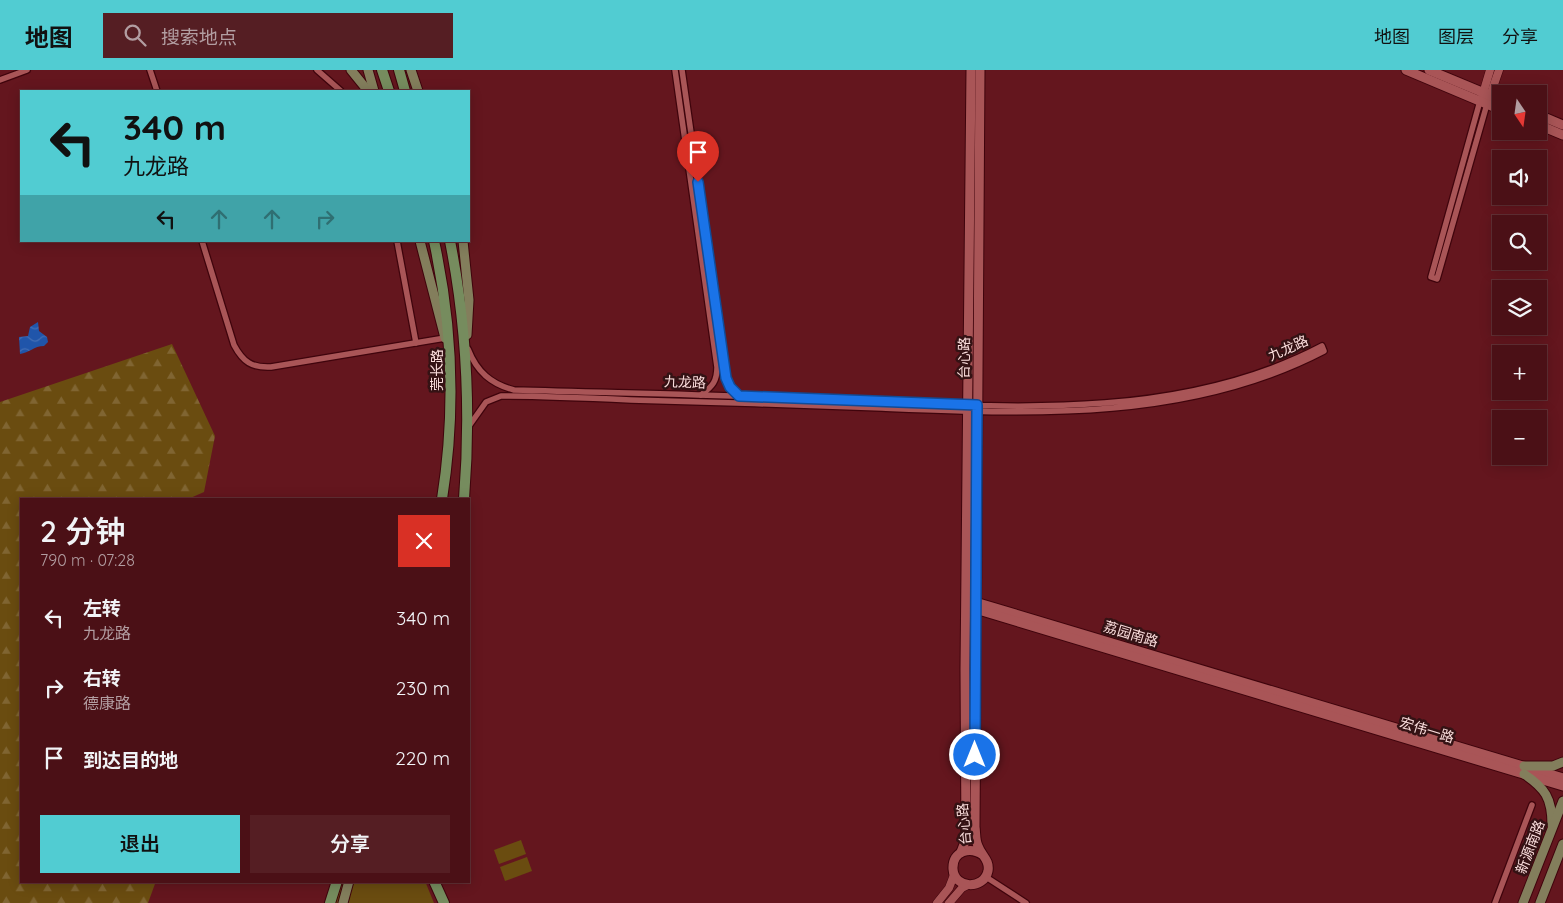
<!DOCTYPE html>
<html lang="zh">
<head>
<meta charset="utf-8">
<style>
  body { margin:0; font-family:Quicksand,"Noto Sans SC",sans-serif; background:#551e23; color:#f1f3f6; height:100vh; display:flex; flex-direction:column; font-size:19px; white-space:nowrap }
  * { box-sizing:border-box; margin:0 }
  p { font-size:16px; color:#b29da1 }
  .icon { flex:none; width:28px; height:28px; fill:none; stroke:currentColor; stroke-width:2; stroke-linecap:round; stroke-linejoin:round }
  .map { position:relative; flex:1; overflow:hidden }
  .drawer { position:absolute; left:20px; top:428px; width:450px; height:385px; display:flex; flex-direction:column; background:#4b1016; border-radius:0px; box-shadow:0 2px 12px #0003,0 0 0 1px #623035 }
  .drawer>* { flex:none }
  .guide { position:absolute; left:20px; top:20px; width:450px; height:152px; border-radius:0px; box-shadow:0 2px 12px #0003,0 0 0 1px #623035; background:#51ccd2; color:#111; overflow:hidden }
  .needle { width:32px; rotate:167deg }
  .buttons { position:absolute; left:1492px; top:15px; display:grid; gap:10px }
  .buttons a { display:grid; place-items:center; width:55px; height:55px; border-radius:0px; background:#4b1016; box-shadow:0 2px 12px #0003,0 0 0 1px #623035; font-size:25px }
  .pin { position:absolute; display:grid; place-items:center; width:42px; height:42px; color:#fff; margin:-51px -21px; border-radius:50% 50% 50% 0; rotate:-45deg; box-shadow:0 0 5px #0007 }
  .pin .icon { rotate:45deg }
  .me { position:absolute; width:55px; margin:-28px; rotate:0deg; stroke-linejoin:round; filter:drop-shadow(0 0 4px #0008) }
  .turn { display:flex; align-items:center; gap:18px; height:105px; padding:0 20px; font-size:22px }
  .turn .icon { width:65px; height:65px; stroke-width:2.5 }
  .turn b { display:block; font-size:35px; line-height:42px }
  .lanes { display:flex; align-items:center; height:48px; padding:0 20px; background:#0003; justify-content:center; gap:25px; direction:ltr }
  .lanes .off { opacity:.35 }
  .round { display:grid; place-items:center; flex:none; width:52px; height:52px; border-radius:0px; background:#551e23 }
  .headline { display:flex; align-items:center; justify-content:space-between; height:85px; padding:0 20px }
  h1 { font-size:30px; font-weight:600; line-height:38px }
  .primary-button { display:flex; gap:10px; margin-top:auto; padding:10px 20px }
  .primary-button a { flex:1; height:58px; border-radius:0px; background:#51ccd2; color:#111; font-size:20px; font-weight:600; line-height:58px; text-align:center }
  .primary-button a+a { background:#551e23; color:#f1f3f6 }
  ul { padding:0; list-style:none }
  li { display:flex; align-items:center; gap:15px; height:70px; padding:0 20px }
  li div { flex:1 }
  li b { display:block; font-size:19px }
  li em { font-style:normal }
  header { display:flex; align-items:center; gap:30px; box-sizing:border-box; height:70px; padding:0 25px; background:#51ccd2; color:#111 }
  header strong { font-size:24px }
  nav { display:flex; gap:28px; margin-inline-start:auto; font-size:18px }
  .search { width:350px; height:45px; background:#551e23; display:flex; align-items:center; gap:12px; box-sizing:border-box; padding:0 18px; border-radius:0px; color:#b29da1; font-size:19px }
  .map>svg:first-child { display:block }
</style>
</head>
<body>
<header>
<strong>地图</strong>
<div class="search"><svg class="icon" aria-label="search" viewBox="0 0 24 24"><circle cx="10" cy="10" r="6"/><path d="M15 15l6 6"/></svg>搜索地点</div>
<nav><a>地图</a><a>图层</a><a>分享</a></nav>
</header>
<div class="map">
<svg width="1563" height="833" viewBox="0 0 1563 833">
  <defs>
    <pattern id="forest-firs" width="22" height="20" patternUnits="userSpaceOnUse" patternTransform="scale(1.25)"><rect width="22" height="20" fill="#6a4c10"/><path d="M5 1l3.5 6h-7zM16 11l3.5 6h-7z" fill="#806532"/></pattern>
    <pattern id="water-waves" width="16" height="10" patternUnits="userSpaceOnUse" patternTransform="scale(1.25)"><rect width="16" height="10" fill="#2055aa"/><path d="M0 5q4-4 8 0t8 0" fill="none" stroke="#416db5"/></pattern>
  </defs>
  <rect width="100%" height="100%" fill="#64161e"/>
  <g fill="#6a4c10">
    <path d="M521 770 526 784 499 794 494 780Z"/>
    <path d="M527 787 532 801 505 811 500 797Z"/>
    <path d="M340 811H425L434 833H333Z"/>
  </g>
  <path fill="url(#forest-firs)" d="M172 274 215 366 204 422 188 429H21V811H156L148 833H0V332Z"/>
  <path fill="url(#water-waves)" d="M38 252 39 261 47 267 48 272 44 276C34 276 29 283 20 284L19 267 28 266 30 257Z"/>
  <g fill="none" stroke-linecap="round" stroke-linejoin="round">
    <g stroke="#3f040c" stroke-width="8">
      <g id="minor">
        <path d="M150 0 157 21"/>
        <path d="M317 0 341 21"/>
        <path d="M675 0 717 297C717 311 713 316 701 325"/>
        <path d="M682 0 726 307 730 317 739 326"/>
        <path d="M0 10 27 0"/>
        <path d="M1480 31 1431 207 1437 209 1487 34"/>
        <path d="M202 171 234 275C243 292 252 298 271 297L445 268"/>
        <path d="M397 171 416 273"/>
        <path d="M468 279C477 302 491 314 514 320 618 323 722 325 826 329 988 336 1172 355 1322 276L1324 281C1188 352 1031 344 882 338 798 335 715 332 631 330 588 328 544 326 501 326L486 332 469 356"/>
        <path d="M986 807 1026 833"/>
        <path d="M1495 833 1532 735"/>
      </g>
    </g>
    <g stroke="#3f040c" stroke-width="9">
      <g id="tertiary">
        <path d="M1482 27 1490 0"/>
        <path d="M1489 29 1499 0"/>
        <path d="M937 833 949 818 954 805"/>
        <path d="M949 833 962 818 968 815"/>
      </g>
    </g>
    <g stroke="#3f040c" stroke-width="11">
      <g id="secondary">
        <path d="M980 0 975 757C976 763 975 770 978 776 981 785 990 790 988 801 984 820 954 819 953 799 952 781 970 776 983 785"/>
        <path d="M1406 0 1501 40"/>
        <path d="M1429 0 1501 30"/>
        <path d="M1539 45 1563 55"/>
        <path d="M1539 55 1563 65"/>
        <path d="M972 531 1563 708"/>
        <path d="M972 538 1563 716"/>
        <path d="M961 782 966 769 965 599 971 0"/>
      </g>
    </g>
    <g stroke="#3f040c" stroke-width="11">
      <g id="primary">
        <path d="M351 0 368 21"/>
        <path d="M368 0 374 21"/>
        <path d="M411 0 418 21"/>
        <path d="M420 171 445 268"/>
        <path d="M463 171 469 230 467 265"/>
        <path d="M1524 696H1553L1563 692"/>
        <path d="M1524 704C1545 718 1552 728 1552 755"/>
        <path d="M343 833 349 811"/>
        <path d="M1523 833 1563 731"/>
        <path d="M1540 833 1563 774"/>
      </g>
    </g>
    <g stroke="#3f040c" stroke-width="12">
      <g id="trunk">
        <path d="M382 0 389 21"/>
        <path d="M399 0 405 21"/>
        <path d="M434 171C453 258 456 341 442 429"/>
        <path d="M450 171C467 257 471 341 464 429"/>
        <path d="M434 811 444 833"/>
        <path d="M330 833 337 811"/>
      </g>
    </g>
    <use href="#minor" stroke="#a95557" stroke-width="5.5"/>
    <use href="#tertiary" stroke="#a95557" stroke-width="8"/>
    <use href="#secondary" stroke="#a95557" stroke-width="9"/>
    <use href="#primary" stroke="#837e5c" stroke-width="9"/>
    <use href="#trunk" stroke="#768c5e" stroke-width="10"/>
  </g>
  <g fill="none" stroke-linecap="round" stroke-linejoin="round">
    <g stroke="#114b97" stroke-width="12">
      <path id="route" d="M698 112 726 308 730 317 739 326 977 335 975 685"/>
    </g>
    <use href="#route" stroke="#1a73e8" stroke-width="9"/>
  </g>
  <g text-anchor="middle" stroke-width="5" stroke-linejoin="round" paint-order="stroke">
    <g font-size="14" fill="#fbdedd" stroke="#341214">
      <text transform="translate(1288 278) rotate(-24)" y="5">九龙路</text>
      <text transform="translate(964 288) rotate(-89)" y="5">台心路</text>
      <text transform="translate(437 300) rotate(-90)" y="5">莞长路</text>
      <text transform="translate(685 312) rotate(2)" y="5">九龙路</text>
      <text transform="translate(1131 564) rotate(17)" y="5">荔园南路</text>
      <text transform="translate(1427 660) rotate(17)" y="5">宏伟一路</text>
      <text transform="translate(964 754) rotate(-95)" y="5">台心路</text>
      <text transform="translate(1530 777) rotate(-69)" y="5">新源南路</text>
    </g>
  </g>
</svg>
<div class="buttons">
<a><svg class="needle" viewBox="-14 -14 28 28"><path d="M0-13l5 13h-10z" fill="#e53935"/><path d="M0 13l5-13h-10z" fill="#b29da1"/></svg></a>
<a><svg class="icon" aria-label="sound" viewBox="0 0 24 24"><path d="M4 9h4l5-4v14l-5-4H4zM17 9q2 3 0 6"/></svg></a>
<a><svg class="icon" aria-label="search" viewBox="0 0 24 24"><circle cx="10" cy="10" r="6"/><path d="M15 15l6 6"/></svg></a>
<a><svg class="icon" aria-label="layers" viewBox="0 0 24 24"><path d="M12 4l9 5-9 5-9-5zM3 14l9 5 9-5"/></svg></a>
<a>+</a>
<a>−</a>
</div>
<div class="pin" style="left:698px;top:112px;background:#d93025"><svg class="icon" aria-label="arrive" viewBox="0 0 24 24"><path d="M6 21V4h12l-3 4 3 4H6"/></svg></div>
<svg class="me" style="left:975px;top:685px" viewBox="-20 -20 40 40"><circle r="17" fill="#1a73e8" stroke="#fff" stroke-width="3"/><path d="M0-11L8 9 0 5-8 9z" fill="#fff"/></svg>
<div class="guide">
<div class="turn"><svg class="icon" aria-label="left" viewBox="0 0 24 24"><path d="M17 20v-9H6M10 6l-5 5 5 5"/></svg><div><b>340 m</b>九龙路</div></div>
<div class="lanes"><svg class="icon" aria-label="left" viewBox="0 0 24 24"><path d="M17 20v-9H6M10 6l-5 5 5 5"/></svg><svg class="icon off" aria-label="ahead" viewBox="0 0 24 24"><path d="M12 20V5M6 11l6-6 6 6"/></svg><svg class="icon off" aria-label="ahead" viewBox="0 0 24 24"><path d="M12 20V5M6 11l6-6 6 6"/></svg><svg class="icon off" aria-label="right" viewBox="0 0 24 24"><path d="M7 20v-9h11M14 6l5 5-5 5"/></svg></div>
</div>
<section class="drawer">
<div class="headline"><div><h1>2 分钟</h1><p>790 m · 07:28</p></div><a class="round" style="background:#d93025;color:#fff"><svg class="icon" aria-label="close" viewBox="0 0 24 24"><path d="M6 6l12 12M18 6L6 18"/></svg></a></div>
<ul>
<li><svg class="icon" aria-label="left" viewBox="0 0 24 24"><path d="M17 20v-9H6M10 6l-5 5 5 5"/></svg><div><b>左转</b><p>九龙路</p></div><em>340 m</em></li>
<li><svg class="icon" aria-label="right" viewBox="0 0 24 24"><path d="M7 20v-9h11M14 6l5 5-5 5"/></svg><div><b>右转</b><p>德康路</p></div><em>230 m</em></li>
<li><svg class="icon" aria-label="arrive" viewBox="0 0 24 24"><path d="M6 21V4h12l-3 4 3 4H6"/></svg><div><b>到达目的地</b></div><em>220 m</em></li>
</ul>
<div class="primary-button"><a>退出</a><a>分享</a></div>
</section>
</div>
</body>
</html>
